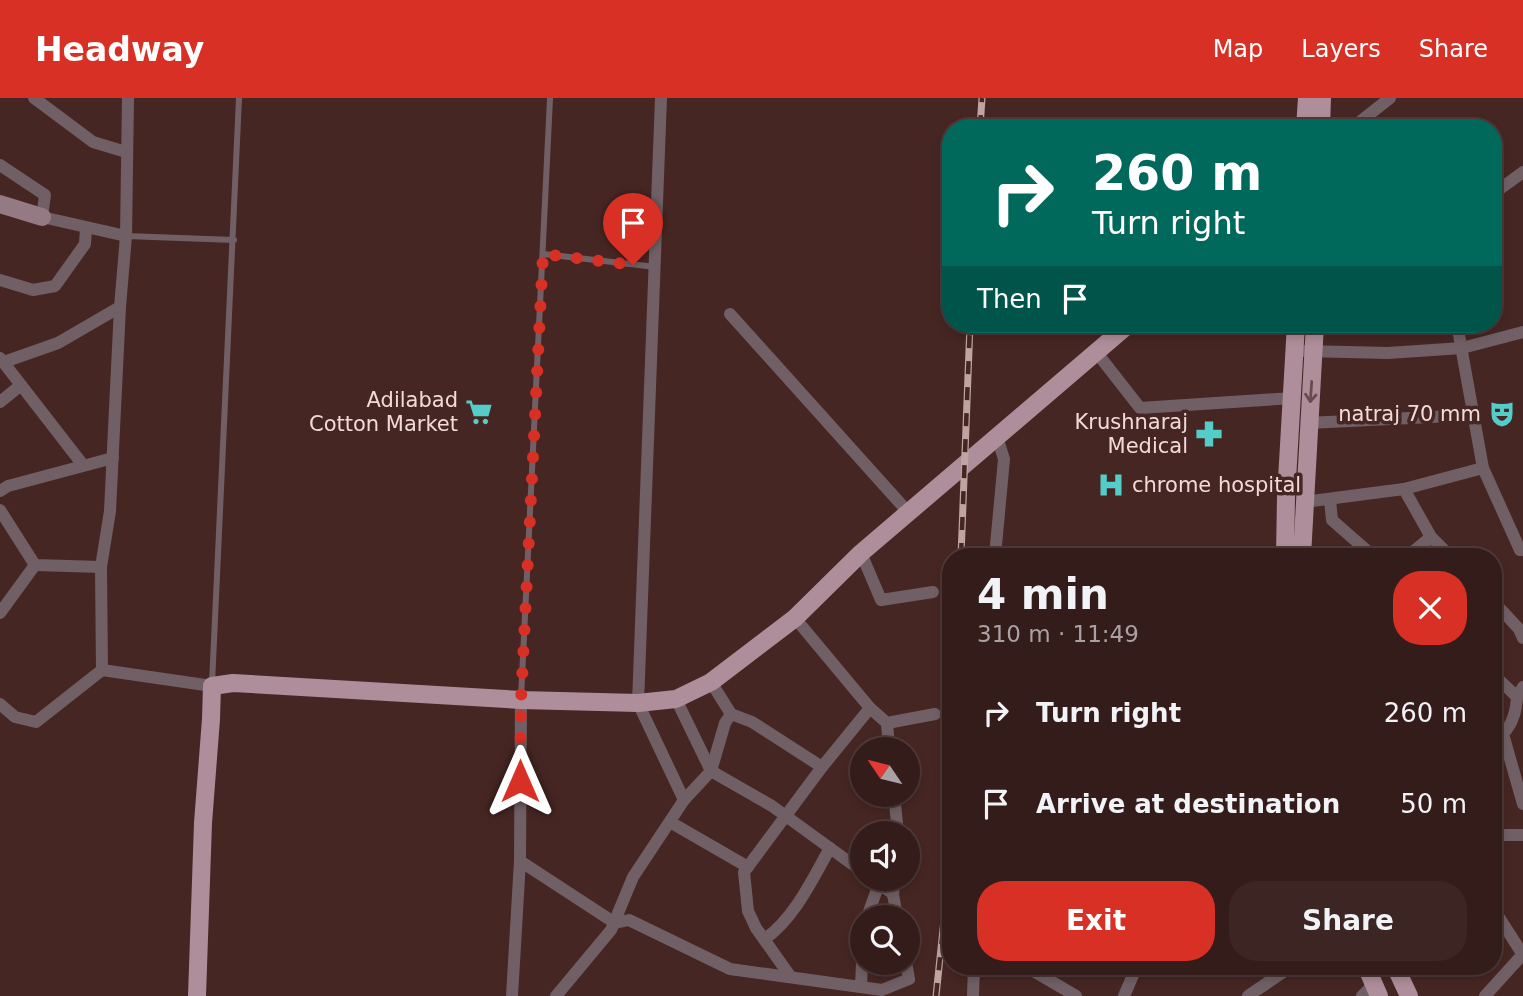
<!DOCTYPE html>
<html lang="en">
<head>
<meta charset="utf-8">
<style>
  body { margin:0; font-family:"DejaVu Sans",sans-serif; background:#3c2523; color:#f1f3f6; height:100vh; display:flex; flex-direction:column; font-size:26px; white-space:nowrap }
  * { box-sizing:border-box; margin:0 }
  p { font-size:23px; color:#a9a1a2 }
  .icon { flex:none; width:38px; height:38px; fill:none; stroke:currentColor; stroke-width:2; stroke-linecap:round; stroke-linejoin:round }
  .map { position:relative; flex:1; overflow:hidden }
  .details { position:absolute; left:942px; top:450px; width:560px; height:427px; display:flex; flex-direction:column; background:#341c1a; border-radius:28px; box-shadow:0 4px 10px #0003,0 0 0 2px #4e3a39 }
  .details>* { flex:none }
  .guide { position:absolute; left:942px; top:21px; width:560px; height:214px; border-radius:28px; box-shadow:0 4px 10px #0003,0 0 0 2px #4e3a39; background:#00695c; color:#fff; overflow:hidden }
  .needle { width:46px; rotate:305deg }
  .tools { position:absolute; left:850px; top:639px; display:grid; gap:14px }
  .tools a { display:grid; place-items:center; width:70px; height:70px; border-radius:50%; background:#341c1a; box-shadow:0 4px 10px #0003,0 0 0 2px #4e3a39; font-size:35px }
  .pin { position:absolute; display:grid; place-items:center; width:60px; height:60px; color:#fff; margin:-72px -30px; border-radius:50% 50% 50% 0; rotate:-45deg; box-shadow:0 0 7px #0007 }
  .pin .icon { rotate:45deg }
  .me { position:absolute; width:77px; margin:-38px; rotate:0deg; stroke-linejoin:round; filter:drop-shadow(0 0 5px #0008) }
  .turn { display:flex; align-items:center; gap:24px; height:147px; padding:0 35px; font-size:32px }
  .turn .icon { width:91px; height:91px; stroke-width:2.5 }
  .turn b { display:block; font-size:49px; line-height:60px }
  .then { display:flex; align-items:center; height:66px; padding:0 35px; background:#0003; gap:14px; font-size:26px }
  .round { display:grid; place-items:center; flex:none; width:74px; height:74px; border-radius:28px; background:#3c2523 }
  .overview { display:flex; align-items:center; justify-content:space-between; height:119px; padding:0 35px }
  h1 { font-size:42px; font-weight:700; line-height:52px }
  .cta { display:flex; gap:14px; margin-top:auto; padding:14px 35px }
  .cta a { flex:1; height:80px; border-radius:28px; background:#d93025; color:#fff; font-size:28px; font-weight:700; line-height:80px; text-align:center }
  .cta a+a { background:#3c2523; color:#f1f3f6 }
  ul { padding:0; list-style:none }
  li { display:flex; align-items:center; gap:21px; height:91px; padding:0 35px }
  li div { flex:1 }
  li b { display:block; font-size:26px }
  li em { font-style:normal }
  header { display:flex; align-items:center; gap:42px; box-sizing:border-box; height:98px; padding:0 35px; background:#d93025; color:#fff }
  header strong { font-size:33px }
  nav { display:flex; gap:38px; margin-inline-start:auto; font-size:24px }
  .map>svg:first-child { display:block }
</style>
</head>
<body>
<header>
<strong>Headway</strong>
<nav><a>Map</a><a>Layers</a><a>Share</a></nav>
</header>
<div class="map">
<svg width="1523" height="898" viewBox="0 0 1523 898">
  <rect width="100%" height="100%" fill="#462623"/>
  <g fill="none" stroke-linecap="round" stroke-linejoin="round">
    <g stroke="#706066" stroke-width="6">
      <path d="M126 138 234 142"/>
      <path d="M543 156 656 169"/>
      <path d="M212 586 239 0"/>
      <path d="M521 600 550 0"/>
    </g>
    <g stroke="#706066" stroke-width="12">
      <path d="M34 0 93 44 126 54"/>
      <path d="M661 0 638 605 684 702"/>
      <path d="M1352 30 1390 0"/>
      <path d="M0 67 45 97 42 119 126 138 120 209 110 413 101 469 102 572 36 624 15 619 0 606"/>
      <path d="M1493 96 1523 74"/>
      <path d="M126 138 128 0"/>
      <path d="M0 182 33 192 55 188 85 146 86 130"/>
      <path d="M730 216 908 414"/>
      <path d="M1457 226 1483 370 1520 452H1523"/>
      <path d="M1305 253 1388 255 1462 250 1523 234"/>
      <path d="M1097 255 1140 310 1293 300"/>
      <path d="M0 260 83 367"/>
      <path d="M4 264 58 245 120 209"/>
      <path d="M0 304 21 287"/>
      <path d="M1308 325 1472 317"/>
      <path d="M1404 391 1431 439 1450 458"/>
      <path d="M0 393 8 388 113 360"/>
      <path d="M1330 402 1332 422 1373 458"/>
      <path d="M1304 404 1404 391 1483 370"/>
      <path d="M0 412 35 467 101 469"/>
      <path d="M861 455 881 502 933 494"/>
      <path d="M995 458 1004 361 997 339"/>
      <path d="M1408 458 1431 439"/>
      <path d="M1493 503 1519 531 1523 540"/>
      <path d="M0 515 35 467"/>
      <path d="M795 520 870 610"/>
      <path d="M102 572 212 588"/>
      <path d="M1493 576 1516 598"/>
      <path d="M711 584 731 616 752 624 822 669 870 610 887 625 935 616"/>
      <path d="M676 601 711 673 772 708 863 774"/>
      <path d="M887 625 889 651"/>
      <path d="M1503 636 1523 706"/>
      <path d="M1493 645C1502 638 1511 628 1514 617 1518 605 1514 601 1523 589"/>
      <path d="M894 696 898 735"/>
      <path d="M670 724 748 769"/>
      <path d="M1493 737H1523"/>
      <path d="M520 763 615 825 629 822 730 871 882 892 909 881 906 864"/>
      <path d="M872 780 893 796 895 780"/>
      <path d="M893 796 897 819"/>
      <path d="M1493 810 1523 857"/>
      <path d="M867 819 879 786"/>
      <path d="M765 841C795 819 812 782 830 750"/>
      <path d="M974 869 1025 868 1076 898"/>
      <path d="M790 878 756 830 748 813 744 774 822 669"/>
      <path d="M861 889 863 840"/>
      <path d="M512 898 520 763 521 602"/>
      <path d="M556 898 611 832 633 779 684 702 711 673 725 625 731 616"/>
      <path d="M973 898 974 868"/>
      <path d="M1124 898 1137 868"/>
      <path d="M1248 898 1292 868"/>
      <path d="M1362 898 1374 886"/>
      <path d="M1485 898 1523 856"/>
    </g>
    <path stroke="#937a83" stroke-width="18" d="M0 106 42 119"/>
    <g stroke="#ae8e9a" stroke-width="18">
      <path d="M1305 30 1307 0"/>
      <path d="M1321 30 1322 0"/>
      <path d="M1285 458 1286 399 1296 226"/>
      <path d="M1302 458 1315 226"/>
      <path d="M1366 868 1379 898"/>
      <path d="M1395 868 1409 898"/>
      <path d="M197 898 203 725 211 621 212 588 233 585 521 602 638 605 676 601 711 584 795 520 861 455 1129 226"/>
    </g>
    <g stroke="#bea5a2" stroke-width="7">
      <g id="rail">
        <path d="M980 30 982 0"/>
        <path d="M961 458 970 226"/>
        <path d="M936 898 947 793 950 722"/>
      </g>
    </g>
    <use href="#rail" stroke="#462623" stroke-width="4.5" stroke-dasharray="13" stroke-linecap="butt"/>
  </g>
  <defs><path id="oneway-shaft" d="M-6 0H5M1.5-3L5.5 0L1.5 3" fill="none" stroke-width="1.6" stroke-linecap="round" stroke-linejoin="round" transform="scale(1.75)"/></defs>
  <use stroke="#6a4a4d" href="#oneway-shaft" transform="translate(1311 294) rotate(94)"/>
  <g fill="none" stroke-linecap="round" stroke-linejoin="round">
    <path stroke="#d93025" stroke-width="12" stroke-dasharray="0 21.6" d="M520 683 521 602 543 156 633 167"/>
  </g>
  <defs>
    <g id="supermarket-bare" transform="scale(2.1)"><path d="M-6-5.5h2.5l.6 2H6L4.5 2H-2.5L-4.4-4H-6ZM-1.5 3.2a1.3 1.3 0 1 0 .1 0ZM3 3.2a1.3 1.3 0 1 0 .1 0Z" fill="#54cdc8" stroke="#462623" stroke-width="2.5" paint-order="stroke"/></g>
    <g id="theatre-bare" transform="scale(2.1)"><path d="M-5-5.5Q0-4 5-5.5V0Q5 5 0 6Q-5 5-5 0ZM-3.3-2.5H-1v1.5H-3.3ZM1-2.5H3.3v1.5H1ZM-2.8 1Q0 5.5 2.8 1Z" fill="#54cdc8" stroke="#462623" stroke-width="2.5" paint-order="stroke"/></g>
    <g id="pharmacy-bare" transform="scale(2.1)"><path d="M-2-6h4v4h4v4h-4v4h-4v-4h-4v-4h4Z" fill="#54cdc8" stroke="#462623" stroke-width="2.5" paint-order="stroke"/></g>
    <g id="hospital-bare" transform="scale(2.1)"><path d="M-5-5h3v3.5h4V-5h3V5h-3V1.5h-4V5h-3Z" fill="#54cdc8" stroke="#462623" stroke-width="2.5" paint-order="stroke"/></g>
  </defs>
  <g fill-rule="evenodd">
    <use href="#supermarket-bare" x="479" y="314"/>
    <use href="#theatre-bare" x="1502" y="316"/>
    <use href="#pharmacy-bare" x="1209" y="336"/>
    <use href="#hospital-bare" x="1111" y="387"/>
  </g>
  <g text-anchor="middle" stroke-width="7" stroke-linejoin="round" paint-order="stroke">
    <g font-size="21" fill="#f1dbd8" stroke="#462623" text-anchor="end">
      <text x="458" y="309">Adilabad<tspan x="458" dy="24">Cotton Market</tspan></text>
      <text x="1481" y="323">natraj 70 mm</text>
      <text x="1188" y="331">Krushnaraj<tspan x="1188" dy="24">Medical</tspan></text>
      <text x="1132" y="394" text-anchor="start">chrome hospital</text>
    </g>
  </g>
</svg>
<div class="tools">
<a><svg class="needle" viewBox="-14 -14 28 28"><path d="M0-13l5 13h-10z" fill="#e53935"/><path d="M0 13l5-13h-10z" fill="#a9a1a2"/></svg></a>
<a><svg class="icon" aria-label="sound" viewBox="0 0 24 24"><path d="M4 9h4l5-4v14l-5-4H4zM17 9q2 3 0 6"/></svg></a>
<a><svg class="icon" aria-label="search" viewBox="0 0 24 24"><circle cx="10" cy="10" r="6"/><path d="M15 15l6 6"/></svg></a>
</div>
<div class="pin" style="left:633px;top:167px;background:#d93025"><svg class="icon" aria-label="arrive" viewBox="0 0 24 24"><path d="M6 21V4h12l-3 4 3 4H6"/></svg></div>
<svg class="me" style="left:520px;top:683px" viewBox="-20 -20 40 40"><path d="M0-17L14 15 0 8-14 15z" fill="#d93025" stroke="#fff" stroke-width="4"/></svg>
<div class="guide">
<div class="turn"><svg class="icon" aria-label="right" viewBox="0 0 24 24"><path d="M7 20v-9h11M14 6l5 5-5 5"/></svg><div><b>260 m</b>Turn right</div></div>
<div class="then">Then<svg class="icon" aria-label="arrive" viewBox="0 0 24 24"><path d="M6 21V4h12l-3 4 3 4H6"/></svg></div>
</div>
<section class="details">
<div class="overview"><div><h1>4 min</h1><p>310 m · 11:49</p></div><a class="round" style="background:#d93025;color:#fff"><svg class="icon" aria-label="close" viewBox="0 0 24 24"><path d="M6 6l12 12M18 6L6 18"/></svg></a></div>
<ul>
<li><svg class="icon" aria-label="right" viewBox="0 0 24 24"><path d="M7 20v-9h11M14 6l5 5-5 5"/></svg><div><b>Turn right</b></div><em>260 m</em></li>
<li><svg class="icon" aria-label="arrive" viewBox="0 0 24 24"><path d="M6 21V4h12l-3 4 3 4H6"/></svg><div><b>Arrive at destination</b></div><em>50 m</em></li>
</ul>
<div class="cta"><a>Exit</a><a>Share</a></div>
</section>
</div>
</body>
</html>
